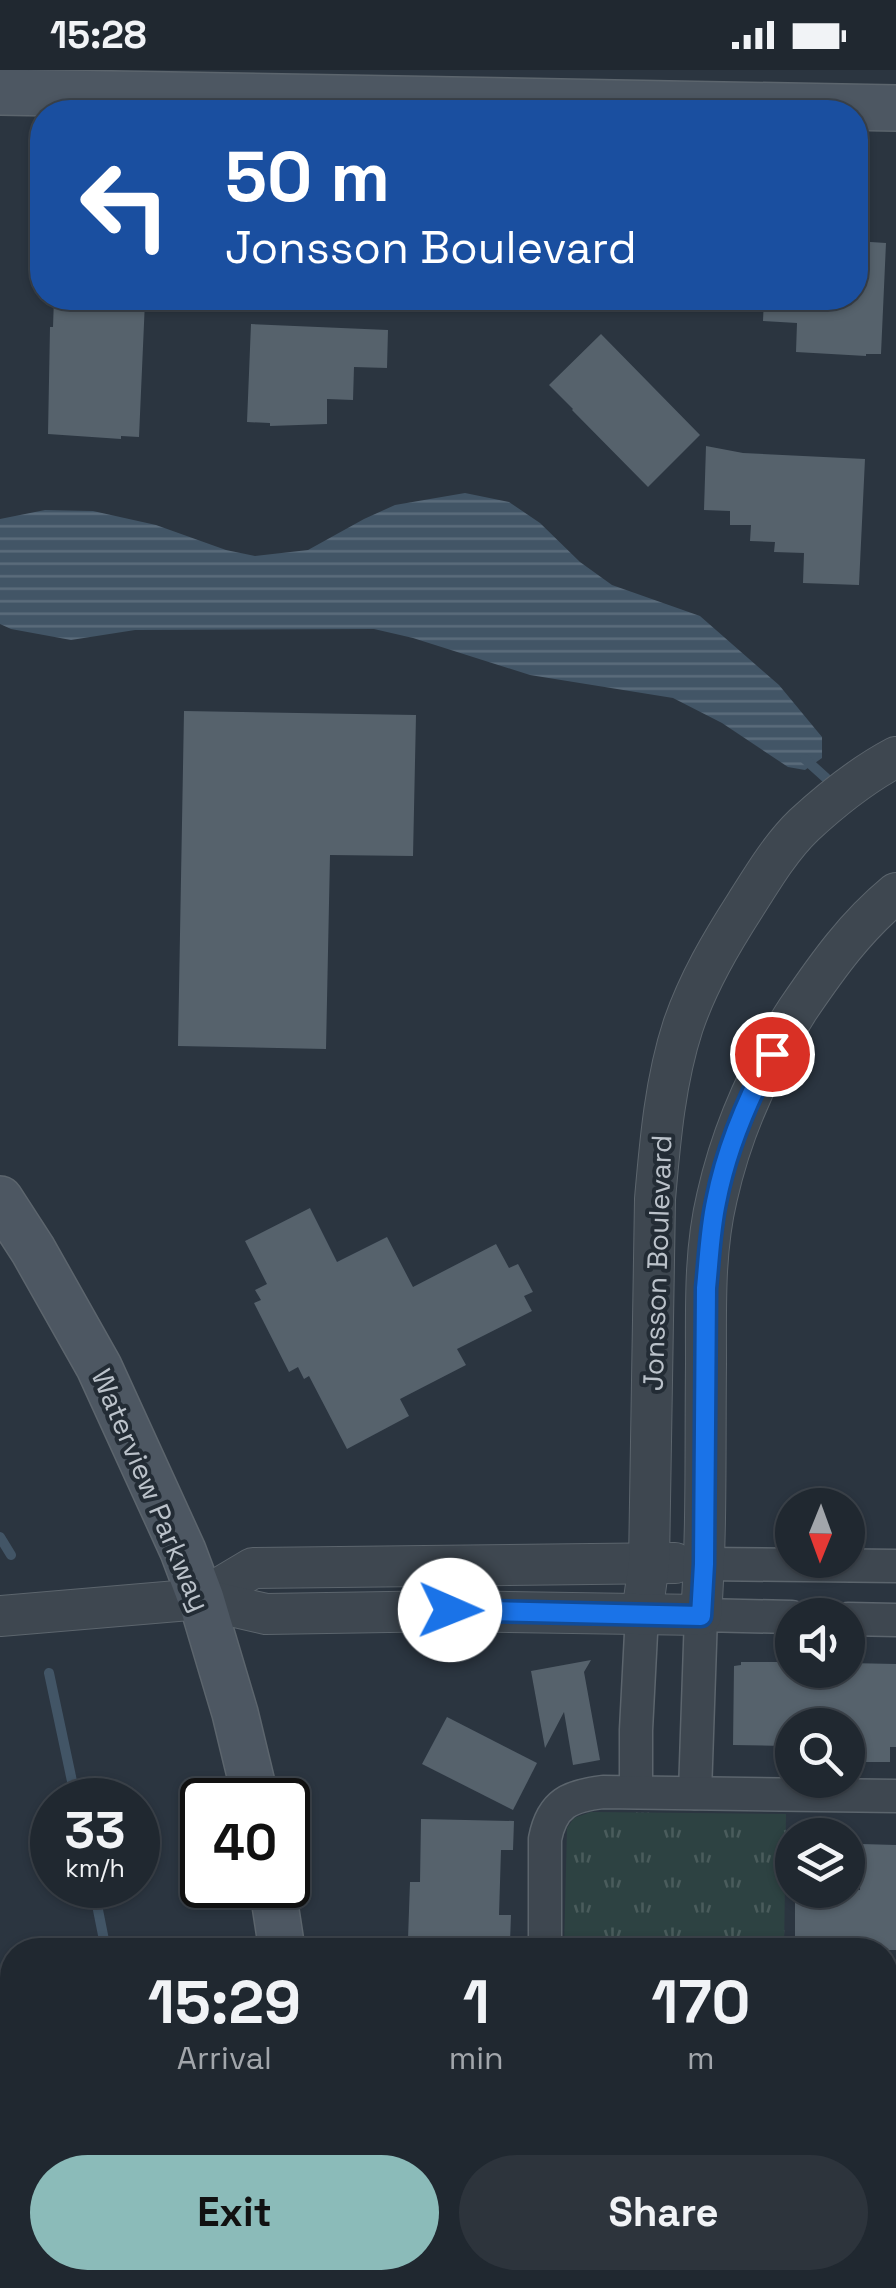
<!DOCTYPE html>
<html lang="en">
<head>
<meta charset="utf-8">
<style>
  body { margin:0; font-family:"Space Grotesk",sans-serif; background:#2d343c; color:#f1f3f6; height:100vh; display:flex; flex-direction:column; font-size:38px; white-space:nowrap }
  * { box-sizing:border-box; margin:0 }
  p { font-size:32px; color:#a2a6ab }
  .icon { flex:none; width:55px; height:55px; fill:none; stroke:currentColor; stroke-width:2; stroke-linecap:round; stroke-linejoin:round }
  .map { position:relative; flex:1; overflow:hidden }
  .details { position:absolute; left:0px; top:1868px; width:898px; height:352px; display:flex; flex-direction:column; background:#202830; border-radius:40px 40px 0 0; box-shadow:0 2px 8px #0004,0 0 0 2px #3d444c }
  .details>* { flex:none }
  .guide { position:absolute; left:30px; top:30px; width:838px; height:210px; border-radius:40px; box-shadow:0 2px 8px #0004,0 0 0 2px #3d444c; background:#1a4fa0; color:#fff; overflow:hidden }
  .needle { width:65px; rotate:181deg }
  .buttons { position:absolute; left:775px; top:1418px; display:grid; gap:20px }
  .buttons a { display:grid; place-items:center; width:90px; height:90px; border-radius:50%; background:#202830; box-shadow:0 2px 8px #0004,0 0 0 2px #3d444c; font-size:50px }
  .speed { position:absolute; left:30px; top:1708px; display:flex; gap:20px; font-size:50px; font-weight:700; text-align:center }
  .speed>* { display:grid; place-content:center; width:130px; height:130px; border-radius:50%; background:#202830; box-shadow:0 2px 8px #0004,0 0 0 2px #3d444c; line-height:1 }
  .speed small { font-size:25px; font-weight:400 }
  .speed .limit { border:5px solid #111; border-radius:15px; background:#fff; color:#111 }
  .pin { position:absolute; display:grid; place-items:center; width:85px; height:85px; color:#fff; margin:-42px; border:5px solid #fff; border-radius:50%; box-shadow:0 2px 10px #0007 }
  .me { position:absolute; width:110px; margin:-55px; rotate:91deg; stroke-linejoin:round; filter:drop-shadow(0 0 8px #0008) }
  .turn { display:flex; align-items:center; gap:35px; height:210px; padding:0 30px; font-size:45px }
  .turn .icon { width:130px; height:130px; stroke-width:2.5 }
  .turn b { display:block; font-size:70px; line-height:85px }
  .eta { display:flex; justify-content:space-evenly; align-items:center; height:170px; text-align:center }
  .eta b { font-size:60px; font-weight:700; line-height:70px }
  .button { display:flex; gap:20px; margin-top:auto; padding:20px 30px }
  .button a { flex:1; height:115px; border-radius:60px; background:#8bbbb9; color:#111; font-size:40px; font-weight:700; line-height:115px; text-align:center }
  .button a+a { background:#2d343c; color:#f1f3f6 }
  .status { display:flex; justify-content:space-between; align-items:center; height:70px; padding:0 50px; background:#202830; direction:ltr }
  .status svg { height:28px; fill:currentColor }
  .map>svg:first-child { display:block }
</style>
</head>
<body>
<div class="status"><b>15:28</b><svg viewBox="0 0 49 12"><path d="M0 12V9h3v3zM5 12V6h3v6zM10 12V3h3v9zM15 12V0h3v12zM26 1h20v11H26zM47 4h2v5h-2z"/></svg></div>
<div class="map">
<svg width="896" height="2218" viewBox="0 0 896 2218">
  <defs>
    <pattern id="park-tufts" width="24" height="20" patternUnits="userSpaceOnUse" patternTransform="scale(2.5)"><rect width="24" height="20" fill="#2d4242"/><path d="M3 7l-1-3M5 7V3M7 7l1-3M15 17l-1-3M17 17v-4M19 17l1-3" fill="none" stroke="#4a5c5c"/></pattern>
    <pattern id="water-rules" width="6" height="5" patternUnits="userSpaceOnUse" patternTransform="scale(2.5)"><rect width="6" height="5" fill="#425566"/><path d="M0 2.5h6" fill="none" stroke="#5b6c7b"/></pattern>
  </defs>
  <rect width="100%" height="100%" fill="#2b3540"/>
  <path fill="url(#park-tufts)" d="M591 1742 786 1744 784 1880H564L567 1758 574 1748Z"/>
  <path fill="url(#water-rules)" d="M465 423 509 432 540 453 580 492 612 515 700 546 779 615 822 667V688L805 700 788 697 722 653 673 628 530 605 413 568 374 559 135 560 71 570 11 559 0 554V449L45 440 93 441 156 455 226 480 255 486 308 480 364 449 395 435Z"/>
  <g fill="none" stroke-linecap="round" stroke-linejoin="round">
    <g stroke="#425566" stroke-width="10">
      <path d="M805 689 826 708"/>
      <path d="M0 1467 11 1485"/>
      <path d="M49 1603 76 1730"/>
      <path d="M93 1815 106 1880"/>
      <path d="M141 2208V2218"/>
    </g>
  </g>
  <g fill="#56626c">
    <path d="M855 171 886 173 881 284H866V286L796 282 797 253 763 251 764 228H855Z"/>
    <path d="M54 228H127V230L145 231 139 367 121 366V369L48 364 50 257H53Z"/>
    <path d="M251 254 388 260 387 298 354 297 353 330 327 329V354L270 356V353L247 352Z"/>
    <path d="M601 264 700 365 648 417 572 340 573 339 549 315Z"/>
    <path d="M706 376 743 383 865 389 859 515 803 513 804 483 774 482 775 472 750 471 751 455H730V441L704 440Z"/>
    <path d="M184 641 416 645 413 786 330 785 326 979 178 976Z"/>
    <path d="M310 1138 337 1192 387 1167 413 1217 496 1174 509 1198 518 1194 533 1222 524 1226 532 1241 457 1279 466 1295 400 1329 409 1346 347 1379 309 1306 304 1309 298 1297 289 1302 254 1233 261 1230 255 1220 267 1214 245 1171Z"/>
    <path d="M591 1590 584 1602 600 1690 573 1695 564 1642 545 1678 531 1601Z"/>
    <path d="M741 1592H785V1600H848V1593L896 1594V1677H890V1692H864V1680H848V1655H784V1676L733 1675 734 1596 741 1595Z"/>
    <path d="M447 1647 537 1693 513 1740 422 1694Z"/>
    <path d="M421 1749 514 1751 513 1780H501L499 1845H511L510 1872 408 1869 410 1812H420Z"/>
    <path d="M861 1774 896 1775V1880H795V1820H860Z"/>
  </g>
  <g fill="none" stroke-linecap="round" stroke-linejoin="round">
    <g stroke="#5c656d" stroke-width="35">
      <g id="minor">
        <path d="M704 1494 896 1496"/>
        <path d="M848 1549 896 1550"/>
        <path d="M636 1722V1660L642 1544"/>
        <path d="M695 1723 701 1545 792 1547"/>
        <path d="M545 1880V1769C552 1733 570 1726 603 1722L896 1726"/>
        <path d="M885 2007 896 2008"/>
        <path d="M544 2218V2208"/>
      </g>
    </g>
    <g stroke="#5c656d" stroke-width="42">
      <g id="tertiary">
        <path d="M201 1529 253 1498 675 1493"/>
        <path d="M642 1544 649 1493 655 1129C660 1072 665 1011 683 956 698 912 721 873 746 834 763 807 781 777 804 755 831 730 864 704 896 687"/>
        <path d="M0 1546 201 1529 266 1544 450 1541 701 1545C707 1462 705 1378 706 1294 706 1238 704 1181 717 1127 732 1060 761 996 798 939 828 895 855 857 896 823"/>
      </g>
    </g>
    <g stroke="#5c656d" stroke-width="48">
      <g id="secondary">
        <path d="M0 22 896 38"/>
        <path d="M0 1129 33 1180 99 1297 183 1481 201 1529 235 1643 256 1730"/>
        <path d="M272 1815 282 1880"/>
        <path d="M292 2218V2208"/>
      </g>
    </g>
    <use href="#minor" stroke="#3e4750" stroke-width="32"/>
    <use href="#tertiary" stroke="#3e4750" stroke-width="40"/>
    <use href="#secondary" stroke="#4d5762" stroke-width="45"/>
  </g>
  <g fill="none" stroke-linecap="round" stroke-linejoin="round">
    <g stroke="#114b97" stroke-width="25">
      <path id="route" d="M450 1540 701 1546 704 1494 706 1218C709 1189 710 1160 716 1132 726 1080 747 1030 772 984"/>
    </g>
    <use href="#route" stroke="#1a73e8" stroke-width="18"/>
  </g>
  <g text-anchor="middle" stroke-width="8" stroke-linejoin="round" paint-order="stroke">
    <g font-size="28" fill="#bbc2ca" stroke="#232c35">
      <text transform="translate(657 1193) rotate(-88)" y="10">Jonsson Boulevard</text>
      <text transform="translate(151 1420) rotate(67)" y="10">Waterview Parkway</text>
    </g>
  </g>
</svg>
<div class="buttons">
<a><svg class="needle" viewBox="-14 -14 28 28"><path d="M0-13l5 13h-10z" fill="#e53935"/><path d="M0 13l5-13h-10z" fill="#a2a6ab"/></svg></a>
<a><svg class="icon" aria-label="sound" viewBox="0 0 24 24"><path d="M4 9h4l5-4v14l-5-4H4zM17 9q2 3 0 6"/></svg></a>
<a><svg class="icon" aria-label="search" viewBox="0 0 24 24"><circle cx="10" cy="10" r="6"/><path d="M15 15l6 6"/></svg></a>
<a><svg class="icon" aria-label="layers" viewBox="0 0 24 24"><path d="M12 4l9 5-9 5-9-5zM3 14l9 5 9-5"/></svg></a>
</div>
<div class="speed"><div>33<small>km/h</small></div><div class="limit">40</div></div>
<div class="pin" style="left:772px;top:984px;background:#d93025"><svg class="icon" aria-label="arrive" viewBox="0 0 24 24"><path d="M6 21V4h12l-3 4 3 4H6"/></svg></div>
<svg class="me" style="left:450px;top:1540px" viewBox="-20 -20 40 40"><circle r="19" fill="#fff"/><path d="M0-13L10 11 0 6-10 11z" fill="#1a73e8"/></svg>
<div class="guide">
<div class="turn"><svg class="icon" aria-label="left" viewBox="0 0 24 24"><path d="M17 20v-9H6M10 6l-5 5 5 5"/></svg><div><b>50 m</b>Jonsson Boulevard</div></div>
</div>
<section class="details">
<div class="eta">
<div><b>15:29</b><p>Arrival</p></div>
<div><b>1</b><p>min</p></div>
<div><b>170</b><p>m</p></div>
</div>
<div class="button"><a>Exit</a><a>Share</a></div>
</section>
</div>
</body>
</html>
